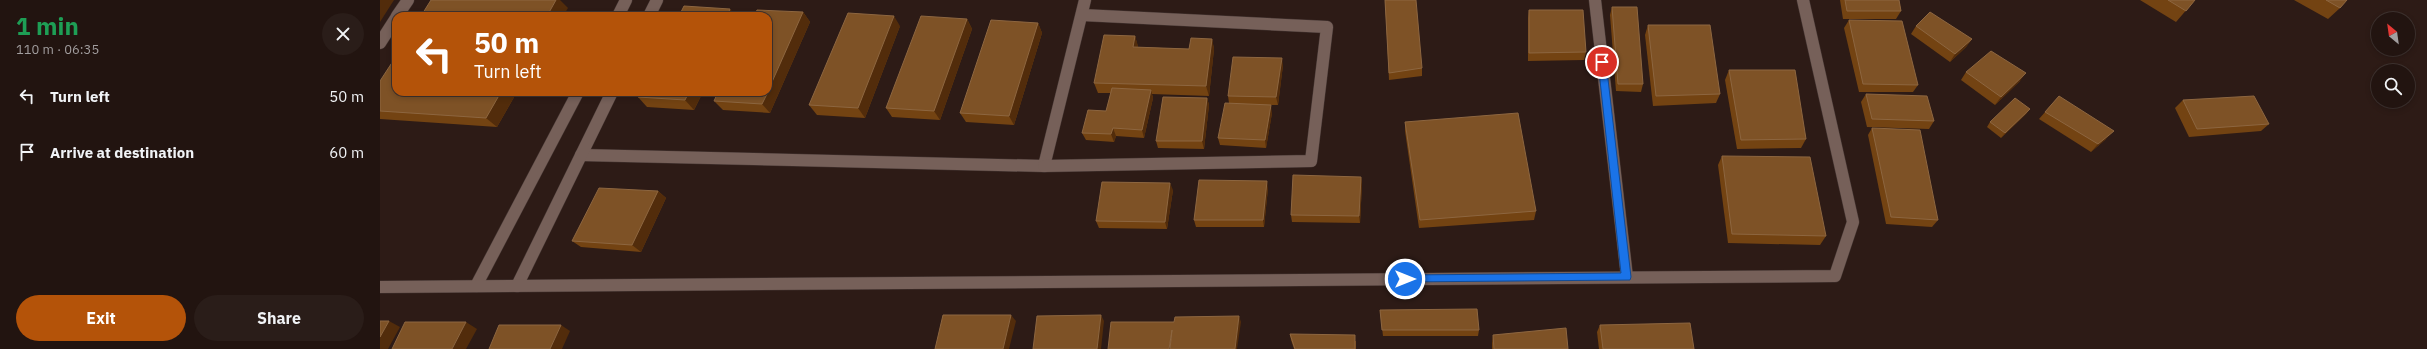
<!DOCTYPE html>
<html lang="en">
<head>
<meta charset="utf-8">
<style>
  body { margin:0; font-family:"IBM Plex Sans",sans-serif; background:#2a1d19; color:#f1f3f6; height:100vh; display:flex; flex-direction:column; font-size:15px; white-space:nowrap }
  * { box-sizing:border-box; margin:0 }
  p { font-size:13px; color:#a29e9f }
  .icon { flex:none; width:22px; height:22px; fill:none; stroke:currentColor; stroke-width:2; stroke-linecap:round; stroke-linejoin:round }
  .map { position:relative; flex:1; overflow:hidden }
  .sheet { display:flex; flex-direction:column; background:#221410; width:380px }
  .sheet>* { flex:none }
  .hud { position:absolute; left:12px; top:12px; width:380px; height:84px; border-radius:12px; box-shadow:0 2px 6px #0003,0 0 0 1px #3f3330; background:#b45309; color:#fff; overflow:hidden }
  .needle { width:26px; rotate:331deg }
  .controls { position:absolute; left:1991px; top:12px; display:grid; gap:8px }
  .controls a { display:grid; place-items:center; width:44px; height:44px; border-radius:50%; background:#221410; box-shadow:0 2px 6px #0003,0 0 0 1px #3f3330; font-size:20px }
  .pin { position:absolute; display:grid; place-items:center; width:34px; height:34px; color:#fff; margin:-17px; border:2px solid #fff; border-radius:50%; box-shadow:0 1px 4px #0007 }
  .me { position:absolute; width:44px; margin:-22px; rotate:90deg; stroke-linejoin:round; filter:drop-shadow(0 0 3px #0008) }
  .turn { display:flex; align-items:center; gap:14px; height:84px; padding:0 16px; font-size:18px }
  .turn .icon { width:52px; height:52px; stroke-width:2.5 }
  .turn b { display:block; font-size:28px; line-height:34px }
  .round { display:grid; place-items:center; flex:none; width:42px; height:42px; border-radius:21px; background:#2a1d19 }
  .head { display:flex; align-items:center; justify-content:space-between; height:68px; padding:0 16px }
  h1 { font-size:24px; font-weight:700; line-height:30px; color:#1e9e55 }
  .action { display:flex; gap:8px; margin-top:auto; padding:8px 16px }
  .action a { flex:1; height:46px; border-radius:24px; background:#b45309; color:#fff; font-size:16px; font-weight:700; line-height:46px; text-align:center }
  .action a+a { background:#2a1d19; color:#f1f3f6 }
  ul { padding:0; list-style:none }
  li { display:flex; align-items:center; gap:12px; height:56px; padding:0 16px }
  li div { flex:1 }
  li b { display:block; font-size:15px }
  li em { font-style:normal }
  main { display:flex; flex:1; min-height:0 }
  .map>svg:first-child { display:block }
</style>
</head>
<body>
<main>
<section class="sheet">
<div class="head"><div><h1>1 min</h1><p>110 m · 06:35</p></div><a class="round"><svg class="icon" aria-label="close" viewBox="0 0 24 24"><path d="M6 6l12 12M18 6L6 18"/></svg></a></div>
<ul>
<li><svg class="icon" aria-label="left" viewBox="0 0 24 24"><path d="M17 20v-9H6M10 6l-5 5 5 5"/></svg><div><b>Turn left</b></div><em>50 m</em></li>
<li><svg class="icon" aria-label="arrive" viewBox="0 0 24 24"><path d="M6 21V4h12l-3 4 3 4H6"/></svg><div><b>Arrive at destination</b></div><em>60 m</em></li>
</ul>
<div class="action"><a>Exit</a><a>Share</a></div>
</section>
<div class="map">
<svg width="2047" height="349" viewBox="0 0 2047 349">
  <rect width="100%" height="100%" fill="#2d1b16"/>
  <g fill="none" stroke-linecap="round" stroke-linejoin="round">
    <g stroke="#453633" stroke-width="13">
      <g id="minor">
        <path d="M1215 0 1247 277"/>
        <path d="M17 16 28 0"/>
        <path d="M238 16 246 0"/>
        <path d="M269 16 277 0"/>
        <path d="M0 43 16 18"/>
        <path d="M201 155 664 166 705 0"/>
        <path d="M664 166 931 161 947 27 702 15"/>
        <path d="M96 286 198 92"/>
        <path d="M137 286 232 92"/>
        <path d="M0 287 1455 276 1473 222 1423 0"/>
      </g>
    </g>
    <use href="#minor" stroke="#766059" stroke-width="12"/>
  </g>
  <g fill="#734312">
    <path d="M1005 0 1042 68V76L1009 80Z"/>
    <path d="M1460 0H1519L1521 11 1516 19H1463Z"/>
    <path d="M1760 0H1815L1796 22Z"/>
    <path d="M1914 0H1967L1960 8 1948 19Z"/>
    <path d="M1232 7 1263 84 1261 92 1236 91 1230 15Z"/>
    <path d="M1149 10 1206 52 1204 60 1148 61V18Z"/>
    <path d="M423 12 430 22 390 113 343 110 334 101Z"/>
    <path d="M587 19 592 29 560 120 512 117 506 108Z"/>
    <path d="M1469 20 1538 85 1533 92H1479L1464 28Z"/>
    <path d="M658 23 662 33 634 125 586 122 580 113Z"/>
    <path d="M1268 25 1340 94 1336 103 1273 106 1265 35Z"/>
    <path d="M520 26 485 118 437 115 429 105Z"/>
    <path d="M1536 26 1592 39 1586 47 1570 62 1531 34Z"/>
    <path d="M755 36 758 47 809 49 832 39 834 49 829 96 772 94 773 98 764 138 736 136 734 142 706 140 702 133 726 111 731 93H718L714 83Z"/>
    <path d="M903 65 898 105H882L892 113 886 148 840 145 838 138 849 103 848 96Z"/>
    <path d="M1349 70 1426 139 1421 148 1357 149 1345 80Z"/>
    <path d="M1586 72 1640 81 1615 105 1581 80Z"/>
    <path d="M0 81 16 92H137L117 127 0 119Z"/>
    <path d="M323 92 314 110 267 107 258 97Z"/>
    <path d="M1486 94 1554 121 1549 129 1487 127 1481 102Z"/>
    <path d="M1679 96 1726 139 1711 152 1659 119Z"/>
    <path d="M827 98 829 105 824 149 778 148 776 141Z"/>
    <path d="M1803 100 1889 124 1881 131 1809 137 1795 108Z"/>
    <path d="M1647 113 1621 138 1607 127 1610 122Z"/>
    <path d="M1025 122 1156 211 1154 220 1039 228 1025 131Z"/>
    <path d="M1492 128 1558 220 1552 227 1506 224 1488 135Z"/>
    <path d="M1342 156 1446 236 1440 245 1348 243 1338 165Z"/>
    <path d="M981 177 982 184 980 223 912 222 911 215Z"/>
    <path d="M888 188 884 227H816L814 220Z"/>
    <path d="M793 190 787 229 719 228 716 221Z"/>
    <path d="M278 191 286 198 261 252 201 247 192 241Z"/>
    <path d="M1000 310 1099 330 1098 336H1003Z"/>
    <path d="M1220 325 1314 349H1219L1217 332Z"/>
    <path d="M910 334 976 341V349H914L911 340Z"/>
    <path d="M1113 335 1188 349H1112V343Z"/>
  </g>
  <g fill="#522c0b">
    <path d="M0 0H14L0 22Z"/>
    <path d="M176 0H180L188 8 183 16H167Z"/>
    <path d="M350 9 356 16H347Z"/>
    <path d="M423 12 430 22 390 113 382 104Z"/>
    <path d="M514 16 520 26 485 118 478 108Z"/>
    <path d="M587 19 592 29 560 120 554 111Z"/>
    <path d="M658 23 662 33 634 125 629 116Z"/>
    <path d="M755 36 758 46 756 57 753 47Z"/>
    <path d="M832 39 834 49 829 96 826 86Z"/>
    <path d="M1592 39 1586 47 1570 62 1575 54Z"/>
    <path d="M902 58 903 65 898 105 896 97Z"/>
    <path d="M1646 73 1640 81 1615 105 1621 97Z"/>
    <path d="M771 90 773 98 764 138 762 130Z"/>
    <path d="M121 92H137L117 127 106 118Z"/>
    <path d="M309 92H323L314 110 305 100Z"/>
    <path d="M827 98 829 105 824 149 822 141Z"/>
    <path d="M891 105 892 113 886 148 885 140Z"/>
    <path d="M1650 109 1647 113 1621 138 1625 133Z"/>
    <path d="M733 128 736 136 734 142 731 134Z"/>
    <path d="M1734 131 1726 139 1711 152 1718 144Z"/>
    <path d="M981 177 982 184 980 223 979 216Z"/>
    <path d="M887 181 888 188 884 227 883 220Z"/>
    <path d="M790 183 793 190 787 229 785 222Z"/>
    <path d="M278 191 286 198 261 252 252 245Z"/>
    <path d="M631 315 636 321 629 349H623Z"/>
    <path d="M721 315 724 321 721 349H717Z"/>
    <path d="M859 316 861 322 857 349H855Z"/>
    <path d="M9 321 20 327 8 349H0V337Z"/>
    <path d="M86 322 97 329 86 349H72Z"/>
    <path d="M181 325 190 331 182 349H170Z"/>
  </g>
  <g fill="#7e5226" stroke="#8d6640">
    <path d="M51 0H176L167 16H41Z"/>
    <path d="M1005 0H1036L1042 68 1009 73Z"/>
    <path d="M1465 0H1519L1521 11H1467Z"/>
    <path d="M1788 0H1815L1806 11Z"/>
    <path d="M1946 0H1967L1960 8Z"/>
    <path d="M304 6 350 9 347 16H299Z"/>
    <path d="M1232 7H1257L1263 84H1238Z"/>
    <path d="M377 10 423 12 388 91V16H374Z"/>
    <path d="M1149 10H1203L1206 52 1149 53Z"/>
    <path d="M1550 12 1592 39 1575 54 1536 26Z"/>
    <path d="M468 13 514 16 478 108 429 105Z"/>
    <path d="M541 16 587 19 554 111 506 108Z"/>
    <path d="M611 20 658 23 629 116 580 113Z"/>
    <path d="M1469 20 1522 21 1538 85 1483 84Z"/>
    <path d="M1268 25H1330L1340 94 1276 96Z"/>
    <path d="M724 35 755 36 753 47 809 49 811 38 832 39 826 86 714 83Z"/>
    <path d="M1611 51 1646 73 1621 97 1586 72Z"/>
    <path d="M853 57 902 58 896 97 848 96Z"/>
    <path d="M15 58H16V92H121L106 118 0 111V81Z"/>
    <path d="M1349 70H1415L1426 139 1361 140Z"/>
    <path d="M732 88 771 90 762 130 733 128 731 134 702 133 708 110 726 111Z"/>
    <path d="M260 92H309L305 100 258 97Z"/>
    <path d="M338 92H388L382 104 334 101Z"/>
    <path d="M1486 94 1547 96 1554 121 1492 119Z"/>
    <path d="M1679 96 1734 131 1718 144 1665 112Z"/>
    <path d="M1874 96 1889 124 1817 129 1803 100Z"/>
    <path d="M783 97 827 98 822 141H776Z"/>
    <path d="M1635 98 1650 109 1625 133 1610 122Z"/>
    <path d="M845 103 891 105 885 140 838 138Z"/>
    <path d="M1138 113 1156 211 1040 220 1025 122Z"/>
    <path d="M1492 128 1540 130 1558 220 1511 217Z"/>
    <path d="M1342 156 1430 157 1446 236 1352 234Z"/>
    <path d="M913 175 981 177 979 216 911 215Z"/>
    <path d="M819 180 887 181 883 220H814Z"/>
    <path d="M722 182 790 183 785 222 716 221Z"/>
    <path d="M219 188 278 191 252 245 192 241Z"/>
    <path d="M1097 309 1099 330H1002L1000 310Z"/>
    <path d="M563 315H631L623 349H555Z"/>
    <path d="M721 315 717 349H653L657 316Z"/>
    <path d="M859 316 855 349H790L792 330 789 349H728L731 322H794L795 317Z"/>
    <path d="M0 321H9L0 337Z"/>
    <path d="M25 322H86L72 349H12Z"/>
    <path d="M1310 323 1314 349H1223L1220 325Z"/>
    <path d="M119 325H181L170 349H109Z"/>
    <path d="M1186 328 1188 349H1114L1113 335Z"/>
    <path d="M910 334 975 335V349H915Z"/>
  </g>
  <path fill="#1a73e8" stroke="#114b97" d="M1222 58 1226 62 1251 277 1250 280 1021 282 1020 279 1025 275 1241 273 1218 62Z"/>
</svg>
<div class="controls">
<a><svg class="needle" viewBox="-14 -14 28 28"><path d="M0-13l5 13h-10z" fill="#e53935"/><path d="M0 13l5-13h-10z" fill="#a29e9f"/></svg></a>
<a><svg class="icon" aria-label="search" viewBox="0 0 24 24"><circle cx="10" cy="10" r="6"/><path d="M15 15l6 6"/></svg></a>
</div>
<div class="pin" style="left:1222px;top:62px;background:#d93025"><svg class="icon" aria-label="arrive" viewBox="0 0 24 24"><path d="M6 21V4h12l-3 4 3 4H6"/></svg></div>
<svg class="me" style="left:1025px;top:279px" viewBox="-20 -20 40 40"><circle r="17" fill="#1a73e8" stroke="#fff" stroke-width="3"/><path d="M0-11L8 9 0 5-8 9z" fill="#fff"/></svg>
<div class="hud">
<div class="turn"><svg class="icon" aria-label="left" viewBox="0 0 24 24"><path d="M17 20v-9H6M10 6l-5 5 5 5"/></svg><div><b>50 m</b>Turn left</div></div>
</div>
</div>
</main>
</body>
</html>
